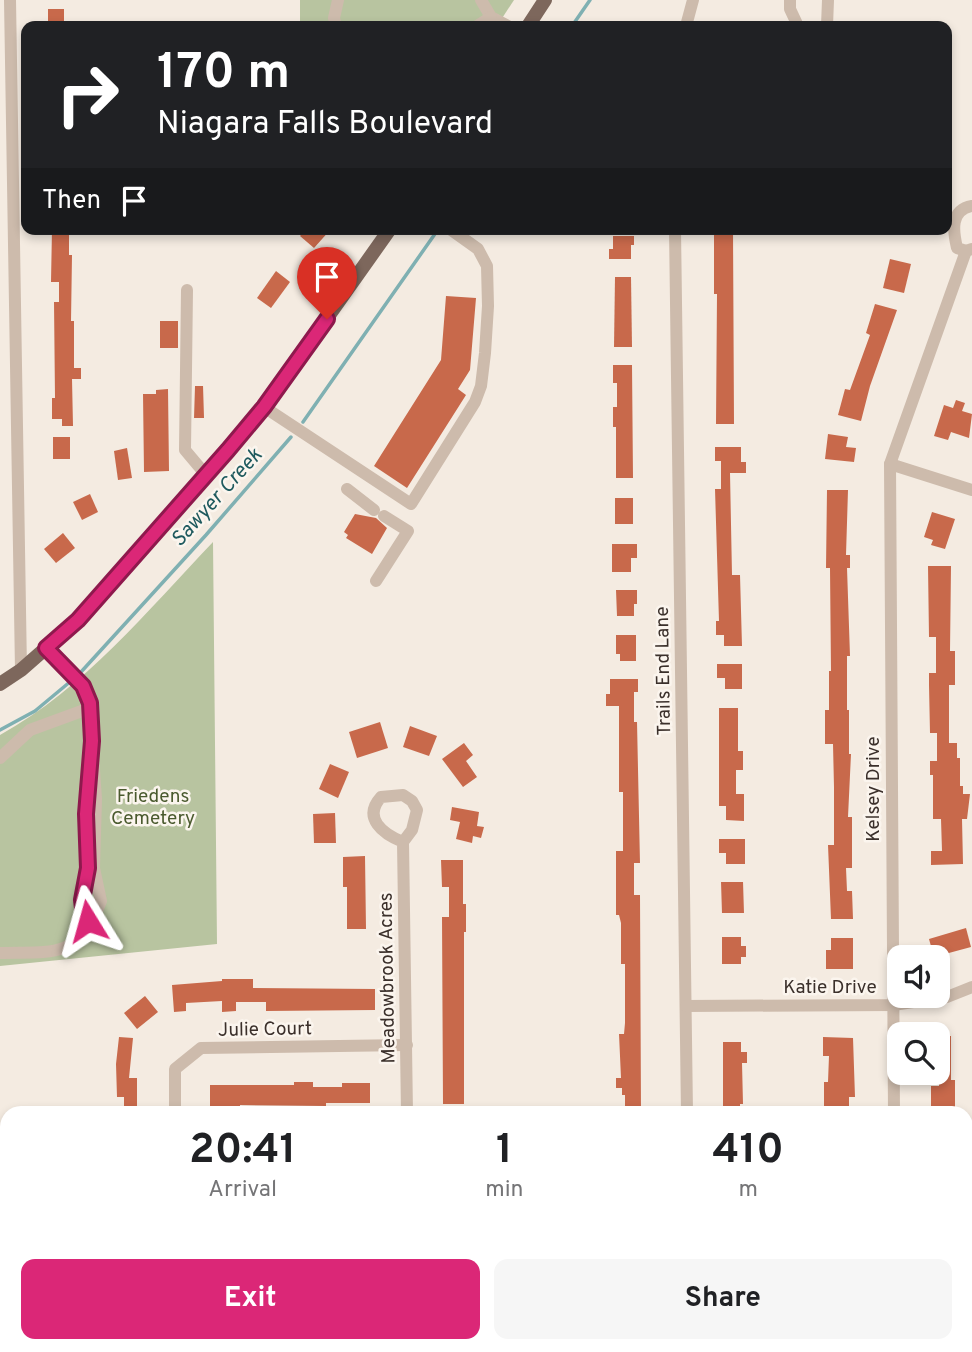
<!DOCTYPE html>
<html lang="en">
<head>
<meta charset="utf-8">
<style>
  body { margin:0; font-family:Overpass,sans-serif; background:#f6f6f6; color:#202124; height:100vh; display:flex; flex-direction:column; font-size:26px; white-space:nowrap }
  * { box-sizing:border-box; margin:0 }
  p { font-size:23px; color:#757577 }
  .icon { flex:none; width:38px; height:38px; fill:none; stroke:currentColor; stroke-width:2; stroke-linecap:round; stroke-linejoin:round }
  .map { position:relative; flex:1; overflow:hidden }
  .panel { position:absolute; left:0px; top:1106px; width:973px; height:247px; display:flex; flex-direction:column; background:#fff; border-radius:21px 21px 0 0; box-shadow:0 4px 10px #0003 }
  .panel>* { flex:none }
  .top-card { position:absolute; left:21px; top:21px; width:931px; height:214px; border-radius:14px; box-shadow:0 4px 10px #0003; background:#202124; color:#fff; overflow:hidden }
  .buttons { position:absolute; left:887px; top:945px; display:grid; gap:14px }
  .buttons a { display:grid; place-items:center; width:63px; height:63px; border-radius:14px; background:#fff; box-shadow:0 4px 10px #0003; font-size:35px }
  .pin { position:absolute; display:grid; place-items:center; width:60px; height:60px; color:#fff; margin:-72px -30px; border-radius:50% 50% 50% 0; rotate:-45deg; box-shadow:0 0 7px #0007 }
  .pin .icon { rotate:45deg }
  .me { position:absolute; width:77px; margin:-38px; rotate:352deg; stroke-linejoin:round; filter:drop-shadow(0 0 5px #0008) }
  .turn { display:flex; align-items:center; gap:24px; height:147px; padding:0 21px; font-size:32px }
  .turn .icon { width:91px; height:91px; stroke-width:2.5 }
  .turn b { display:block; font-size:49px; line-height:60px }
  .then { display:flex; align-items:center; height:66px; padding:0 21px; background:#0003; gap:14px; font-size:26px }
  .eta { display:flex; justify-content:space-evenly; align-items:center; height:119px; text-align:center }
  .eta b { font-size:42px; font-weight:700; line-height:49px }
  .action { display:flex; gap:14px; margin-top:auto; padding:14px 21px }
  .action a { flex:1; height:80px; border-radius:14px; background:#db2777; color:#fff; font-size:28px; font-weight:700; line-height:80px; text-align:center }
  .action a+a { background:#f6f6f6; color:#202124 }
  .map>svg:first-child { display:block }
</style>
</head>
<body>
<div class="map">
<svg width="972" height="1352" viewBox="0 0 972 1352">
  <rect width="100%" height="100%" fill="#f4ebe1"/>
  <g fill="#b8c4a0">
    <path d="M300 0H514L497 26H300Z"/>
    <path d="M213 542 217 944 0 966V735C85 688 147 611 213 542Z"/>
  </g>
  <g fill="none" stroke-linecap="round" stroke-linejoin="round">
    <g stroke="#7fb0b2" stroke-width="3.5">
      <path d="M572 26 590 0"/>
      <path d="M303 422 437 231"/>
      <path d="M81 672 206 535 291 437"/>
      <path d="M0 730 35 711 71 681"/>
    </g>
  </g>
  <g fill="#c8694b">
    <rect x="48" y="9" width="16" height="17"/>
    <path d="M52 229H69V255H72L71 321H74V368H81V379H72L73 426H62V419H52V398H55L54 302H59V282H51Z"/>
    <path d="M306 229H331L314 248 300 236Z"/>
    <path d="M714 229H733L734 424H716L717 294H714Z"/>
    <path d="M613 236H634V245H631V259H609V249H613Z"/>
    <path d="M890 259 911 264 904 293 883 288Z"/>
    <path d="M276 271 290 282 271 308 257 298Z"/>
    <path d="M615 277H631L632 347H614Z"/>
    <path d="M446 296 476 298 470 370 458 389 466 395 407 488 374 466 441 360Z"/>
    <path d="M875 304 897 310 870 386 861 421 838 415 845 389 850 390 870 335 866 333Z"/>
    <rect x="160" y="321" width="18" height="27"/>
    <path d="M613 365H632L633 478H616V427H613V407H617V383H613Z"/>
    <path d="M195 386H203L204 418H194Z"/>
    <path d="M168 389 169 471 144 472 143 394H156V390Z"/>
    <path d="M956 400 965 403 962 411 972 414 969 438 951 432 948 440 934 436 944 405 953 408Z"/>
    <path d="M828 434 848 437 846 447 856 448 854 462 825 459Z"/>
    <rect x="53" y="437" width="17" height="22"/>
    <path d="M715 447H741V462H746V473H730L732 575H740L742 646H724V635H716V621H719L715 489H721V461H715Z"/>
    <path d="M127 448 132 478 118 480 114 451Z"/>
    <path d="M827 490H848L846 555H850V568H847L850 656H847V710H849V754H851L848 817H852V868H846L847 891H852L853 919H831L828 845H834V787L833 744H825V710H829V671H831L830 568H826Z"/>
    <path d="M90 494 98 512 82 520 73 502Z"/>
    <rect x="615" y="498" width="18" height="26"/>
    <path d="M932 512 955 519 945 549 931 545 933 540 924 537Z"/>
    <path d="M355 514 376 518 387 528 372 554 346 538 348 535 344 532Z"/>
    <path d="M63 533 75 548 56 563 44 549Z"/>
    <path d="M612 544H637V558H631V572H612Z"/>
    <path d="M928 566H951L950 651H955V685H949V743H957V758H960V786H963V794H970L967 819H962L963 864 931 865V851H942L941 819H933V775H930V761H937V733H930L929 685V673H936V637H929Z"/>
    <path d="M616 590H637V604H634V616H617Z"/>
    <path d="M616 635H636V661H620V654H616Z"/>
    <path d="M717 664H742V689H725V678H717Z"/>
    <path d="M610 679H638V692H634V722H637L640 863H634V895H640L641 1113H625V1095H622V1088H616V1078H621L619 1034H624L625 1023V964H621V923L619 915H616V851H623V792H619V706H606V694H610Z"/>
    <path d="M719 708H738V751H743V770H736V794H744V821L726 820V806H719Z"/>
    <path d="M380 722 388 748 357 758 349 732Z"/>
    <path d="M410 726 437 736 429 756 403 747Z"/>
    <path d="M464 743 473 755 466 761 477 777 463 787 442 759Z"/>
    <path d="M330 764 349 772 338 798 319 789Z"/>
    <path d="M452 807 479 812 477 826 484 827 481 838 473 836 472 843 456 839 460 822 450 820Z"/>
    <path d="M335 813 336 843H314L313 814Z"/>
    <path d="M719 839H745V864H726V853H719Z"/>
    <path d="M365 856 366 929H347V887H343V857Z"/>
    <path d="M441 860H463V904H466V932H464V1104H443L442 917H449V887H442Z"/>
    <path d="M721 882H743L744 913H722Z"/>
    <path d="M966 928 971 947 934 957 929 939Z"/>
    <path d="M722 937H741V946H746V957H741V964H722Z"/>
    <path d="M831 938H853V969H826V950H831Z"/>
    <path d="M222 979H253V988L375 989V1010L266 1011V1002H236V1011L222 1012V1001L186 1003V1011L174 1012 172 985 222 981Z"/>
    <path d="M145 996 158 1012 137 1029 124 1013Z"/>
    <path d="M938 1036H951V1080H955V1112H931V1086H939Z"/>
    <path d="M119 1037 133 1038 129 1078H137V1106H124V1097H117L116 1064Z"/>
    <path d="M823 1037 853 1038 855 1097H849V1113H824V1082H828L829 1056H823Z"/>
    <path d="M723 1042H741V1052H747V1063H742L743 1104H740V1111H723Z"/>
    <path d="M294 1082H313V1087H342V1083H370V1103H326V1106L240 1105V1110L210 1113V1085H294Z"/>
  </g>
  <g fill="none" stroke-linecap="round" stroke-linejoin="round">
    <g stroke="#cdbbac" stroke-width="12">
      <path d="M10 0 21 670"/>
      <path d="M481 0 491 17 508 26"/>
      <path d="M790 0V9L798 26"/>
      <path d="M336 26 334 18 338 0"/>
      <path d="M477 26 491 17"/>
      <path d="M686 26 693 0"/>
      <path d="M827 26 828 0"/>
      <path d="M675 229 687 1113"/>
      <path d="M966 251 957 248C953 231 950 210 972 206"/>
      <path d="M187 290 185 450 206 475"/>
      <path d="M264 407 411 504 475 402 481 386 485 353 488 306 487 266 478 249 450 229"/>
      <path d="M890 464 972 490"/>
      <path d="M347 489 374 510"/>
      <path d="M376 581 408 531 384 516"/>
      <path d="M46 648 83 686 90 703 92 741 86 814 88 868 82 900 83 908 90 913 97 911 101 901 94 868 96 799 92 741"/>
      <path d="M0 758 30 730 90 708"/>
      <path d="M403 842C383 834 362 818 381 797L403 795 412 801 417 810 412 830 403 842 407 1113"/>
      <path d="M0 953C39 951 80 961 90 913"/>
      <path d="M686 1006 893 1005 947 997 972 987"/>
      <path d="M175 1113V1069L201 1048 407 1045"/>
      <path d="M894 1113 890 464 966 251 972 249"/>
      <path d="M966 1326H972"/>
      <path d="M177 1346V1352"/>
      <path d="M409 1346 410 1352"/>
      <path d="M689 1346V1352"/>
    </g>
    <g stroke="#7d675c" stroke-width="14">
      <path d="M528 26 545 0"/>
      <path d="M0 684 21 670 78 620 228 450 264 407 390 229"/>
    </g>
  </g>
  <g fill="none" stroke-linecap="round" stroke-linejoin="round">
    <g stroke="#8e194d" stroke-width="18">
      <path id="route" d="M88 921 90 913 83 908 82 900 88 868 86 814 92 741 90 703 83 686 46 648 78 620 228 450 264 407 327 319"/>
    </g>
    <use href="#route" stroke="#db2777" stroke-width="12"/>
  </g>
  <g text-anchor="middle" stroke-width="5" stroke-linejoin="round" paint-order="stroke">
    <g font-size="19" fill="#3b302b" stroke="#fbf5ee">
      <text transform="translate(662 671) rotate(-91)" y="7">Trails End Lane</text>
      <text transform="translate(872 789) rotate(-90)" y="7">Kelsey Drive</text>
      <text transform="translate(386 978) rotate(-91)" y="7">Meadowbrook Acres</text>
      <text x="830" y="993">Katie Drive</text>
      <text transform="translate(265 1028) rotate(-1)" y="7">Julie Court</text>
    </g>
    <g font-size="19" fill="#4a5a2e" stroke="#fbf5ee">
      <text x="153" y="802">Friedens<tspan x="153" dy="22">Cemetery</tspan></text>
    </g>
    <g font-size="21" font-style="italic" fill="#1f5a5e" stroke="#fbf5ee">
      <text transform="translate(216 497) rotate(-48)" y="7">Sawyer Creek</text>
    </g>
  </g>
</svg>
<div class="buttons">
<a><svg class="icon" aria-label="sound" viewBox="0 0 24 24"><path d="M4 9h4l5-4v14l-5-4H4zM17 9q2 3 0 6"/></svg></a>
<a><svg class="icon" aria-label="search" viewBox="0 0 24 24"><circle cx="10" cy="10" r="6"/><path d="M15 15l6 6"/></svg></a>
</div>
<div class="pin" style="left:327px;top:319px;background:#d93025"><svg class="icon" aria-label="arrive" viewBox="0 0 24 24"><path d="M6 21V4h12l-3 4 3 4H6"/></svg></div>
<svg class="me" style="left:88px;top:921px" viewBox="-20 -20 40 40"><path d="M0-17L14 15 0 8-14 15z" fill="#db2777" stroke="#fff" stroke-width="4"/></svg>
<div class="top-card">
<div class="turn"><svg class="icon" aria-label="right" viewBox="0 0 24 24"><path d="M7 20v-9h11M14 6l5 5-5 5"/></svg><div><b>170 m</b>Niagara Falls Boulevard</div></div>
<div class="then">Then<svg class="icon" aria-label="arrive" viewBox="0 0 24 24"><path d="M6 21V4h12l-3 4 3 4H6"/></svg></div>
</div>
<section class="panel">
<div class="eta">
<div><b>20:41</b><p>Arrival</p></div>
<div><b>1</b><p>min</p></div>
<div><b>410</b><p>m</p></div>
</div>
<div class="action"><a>Exit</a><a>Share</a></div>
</section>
</div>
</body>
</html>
